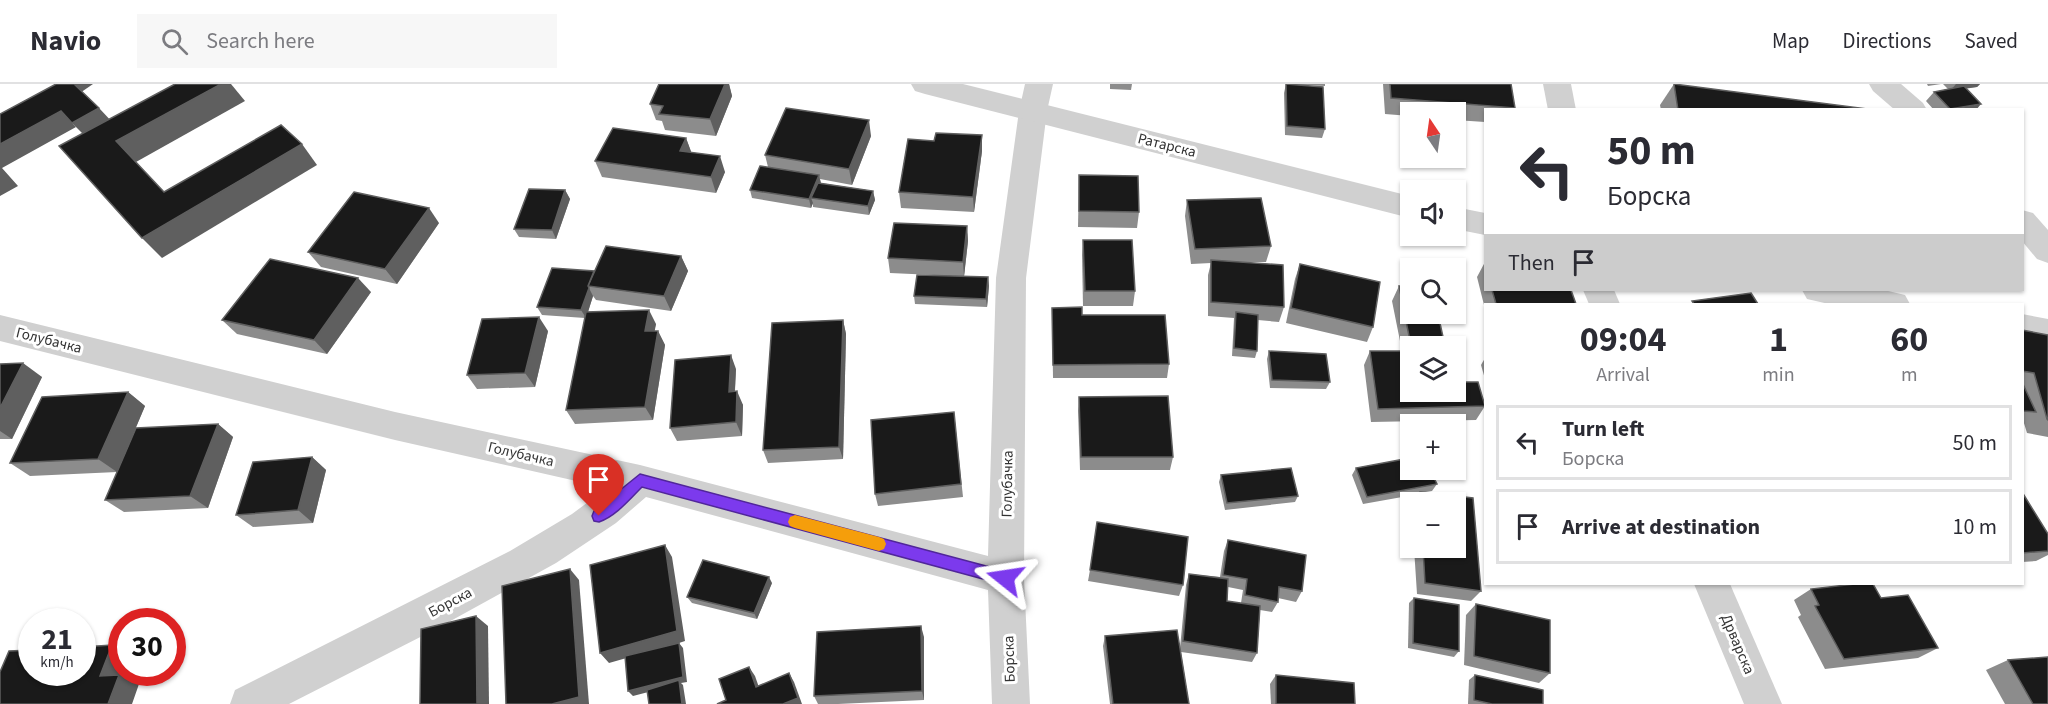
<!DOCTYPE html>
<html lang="en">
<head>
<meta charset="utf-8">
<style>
  body { margin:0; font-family:"Source Sans 3",sans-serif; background:#f7f7f7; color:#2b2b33; height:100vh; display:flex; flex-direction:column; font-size:22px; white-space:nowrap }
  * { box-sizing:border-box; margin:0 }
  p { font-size:20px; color:#7c7c81 }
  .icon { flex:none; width:33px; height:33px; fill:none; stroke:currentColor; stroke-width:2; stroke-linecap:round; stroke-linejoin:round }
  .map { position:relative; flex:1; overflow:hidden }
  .panel { position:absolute; left:1484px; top:219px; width:540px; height:282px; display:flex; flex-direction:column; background:#fff; border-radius:0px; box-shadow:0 2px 4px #0004 }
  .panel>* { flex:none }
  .banner { position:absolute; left:1484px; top:24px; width:540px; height:183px; border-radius:0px; box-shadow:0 2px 4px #0004; background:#fff; color:#2b2b33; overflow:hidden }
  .needle { width:39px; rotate:347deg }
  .tools { position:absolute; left:1400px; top:18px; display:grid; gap:12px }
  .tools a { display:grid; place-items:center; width:66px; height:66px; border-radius:0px; background:#fff; box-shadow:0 2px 4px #0004; font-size:30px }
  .speed { position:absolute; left:18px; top:524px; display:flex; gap:12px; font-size:30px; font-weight:700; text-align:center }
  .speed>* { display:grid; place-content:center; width:78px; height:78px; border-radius:50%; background:#fff; box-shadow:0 2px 4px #0004; line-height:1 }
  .speed small { font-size:15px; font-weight:400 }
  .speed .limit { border:9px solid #d22; background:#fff; color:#111 }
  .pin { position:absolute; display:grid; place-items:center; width:51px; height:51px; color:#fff; margin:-62px -26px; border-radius:50% 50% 50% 0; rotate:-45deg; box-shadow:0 0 6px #0007 }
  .pin .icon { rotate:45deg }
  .me { position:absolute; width:66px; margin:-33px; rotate:285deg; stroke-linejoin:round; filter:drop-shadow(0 0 4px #0008) }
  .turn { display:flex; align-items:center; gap:21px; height:126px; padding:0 24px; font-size:27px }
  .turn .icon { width:78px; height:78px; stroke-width:2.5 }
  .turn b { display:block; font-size:42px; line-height:51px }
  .then { display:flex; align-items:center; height:57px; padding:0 24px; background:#0003; gap:12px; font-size:22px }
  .eta { display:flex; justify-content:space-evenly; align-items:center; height:102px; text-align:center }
  .eta b { font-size:36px; font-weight:700; line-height:42px }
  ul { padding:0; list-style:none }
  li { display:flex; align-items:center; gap:18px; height:75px; margin:0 12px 9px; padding:0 12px; border:3px solid #e1e1e2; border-radius:0px }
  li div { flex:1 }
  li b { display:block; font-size:22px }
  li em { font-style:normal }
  header { display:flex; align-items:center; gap:36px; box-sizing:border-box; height:84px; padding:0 30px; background:#fff; border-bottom:2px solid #e1e1e2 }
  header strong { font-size:28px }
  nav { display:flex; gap:33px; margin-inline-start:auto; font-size:21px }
  .search { width:420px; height:54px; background:#f7f7f7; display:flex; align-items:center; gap:15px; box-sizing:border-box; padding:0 21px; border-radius:0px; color:#7c7c81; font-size:22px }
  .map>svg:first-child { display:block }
</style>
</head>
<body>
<header>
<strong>Navio</strong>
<div class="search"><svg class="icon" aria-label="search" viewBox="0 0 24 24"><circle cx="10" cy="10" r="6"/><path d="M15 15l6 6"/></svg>Search here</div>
<nav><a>Map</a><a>Directions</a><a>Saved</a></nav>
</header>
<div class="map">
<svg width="2048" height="620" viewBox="0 0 2048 620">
  <rect width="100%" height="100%" fill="#fff"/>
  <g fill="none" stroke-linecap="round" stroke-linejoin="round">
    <g fill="#d0d0d0" fill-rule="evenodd">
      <path d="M1025 0H1053L1047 27 1026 194 1024 494 1030 620H992L988 506 646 413 616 439 556 479 436 545 289 620H230L235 606 510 467 572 430 607 404 395 356 0 257V231L395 328 640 381 988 472 996 194 1019 27Z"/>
      <path d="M1543 0H1571L1576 26H1548Z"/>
      <path d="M1869 0H1901L1923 19 1927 26H1895L1873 7Z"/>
      <path d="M2022 126 2033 129 2048 146V179L2037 175 2022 157Z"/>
      <path d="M1583 206H1614L1620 220H1589Z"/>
      <path d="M1694 500H1730L1782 620H1744Z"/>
    </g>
    <g fill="#d0d0d0" fill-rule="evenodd">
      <path d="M911 0H963L1410 112V134L925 10 915 7Z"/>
      <path d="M1455 123 1485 129V151L1455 145Z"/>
      <path d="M1802 206H1884L1905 211 1910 220H1829L1807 215Z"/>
      <path d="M2022 230 2048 235V261L2022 256Z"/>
    </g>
  </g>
  <g fill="#8c8c8c" fill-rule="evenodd">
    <path d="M659 0H729L732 12 716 52 665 46 662 37 656 36 650 20Z"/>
    <path d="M1110 0H1132L1131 6 1110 5Z"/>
    <path d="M1276 0H1325V2L1303 1 1325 45 1322 54 1285 51 1284 9 1286 0Z"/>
    <path d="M1383 0H1511L1515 24 1514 26H1485V38L1455 36V28H1410V32L1385 30Z"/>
    <path d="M1674 0 1875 26H1661L1660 21Z"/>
    <path d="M1927 0H1941L1928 2Z"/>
    <path d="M1943 0H1980L1977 3 1966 4 1976 26H1934L1926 17 1934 8 1948 5Z"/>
    <path d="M982 51V67L974 128 901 124 899 108 934 57Z"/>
    <path d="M871 52 852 101 820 95 821 99 873 107 875 116 869 131 813 123V119L811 124 752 114 750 106 768 83 765 71Z"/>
    <path d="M686 54 691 68 725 88 716 109 602 93 595 77Z"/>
    <path d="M1079 91 1139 128 1137 144 1078 143Z"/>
    <path d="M565 106 570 115 556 155 519 153 514 145Z"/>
    <path d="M1187 116 1271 162 1266 178H1242L1284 223 1279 238 1258 236 1257 267 1255 274 1232 272 1234 234 1208 232V191L1211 179 1191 180 1185 132Z"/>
    <path d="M439 139 397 200 321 183 308 168Z"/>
    <path d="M967 142 968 157 964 192 988 193 989 202 987 223 915 220 914 212 934 191 890 189 888 174Z"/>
    <path d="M1083 156 1135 207 1133 222H1083L1082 171Z"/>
    <path d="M681 172 688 187 671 227 596 216 593 212 588 228 656 240 654 247H658L665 261 653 336 575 340 566 326 585 234 542 231 537 223 594 187Z"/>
    <path d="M1485 178V206H1571L1576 220H1485V225L1477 193Z"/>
    <path d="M1300 180 1373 243 1367 258 1286 239 1295 195Z"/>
    <path d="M1399 202 1445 262H1410V308L1485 322 1476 336 1371 338 1364 281 1370 267H1402L1392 217Z"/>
    <path d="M371 208 327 270 237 250 222 236Z"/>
    <path d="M1052 224 1082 231 1169 280 1167 294H1053Z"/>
    <path d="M843 236 846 250 843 375 768 379 763 366Z"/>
    <path d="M2022 246 2048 251V353L2027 349 2023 336 2022 337Z"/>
    <path d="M548 247 535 303 477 305 467 291Z"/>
    <path d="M1269 267 1330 298 1326 305 1270 304 1267 275Z"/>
    <path d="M1485 274V295L1481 281Z"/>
    <path d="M0 280 42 293 12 355H0Z"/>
    <path d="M736 285 735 307 743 321 742 352 677 357 670 344Z"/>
    <path d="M128 308 145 322 117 388 30 392 10 379Z"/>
    <path d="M1079 313 1173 373 1170 386H1080L1078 327Z"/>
    <path d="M954 328 963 413 878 422 875 410Z"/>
    <path d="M218 340 233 353 208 424 124 428 105 416Z"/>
    <path d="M312 373 326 386 313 439 253 443 236 431Z"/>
    <path d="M1410 374V386H1430L1437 400 1432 407 1426 408 1473 414 1481 507 1471 517 1417 510 1414 464H1455V418H1413L1419 410 1363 420 1352 391 1356 384Z"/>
    <path d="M1221 391 1298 412 1295 418 1225 426 1219 398Z"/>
    <path d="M2022 408 2048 450V471L2036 477 2022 478Z"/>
    <path d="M1228 456 1302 507 1296 518 1278 514V518L1272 528 1260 526 1257 569 1252 578 1181 568 1189 620H1110L1103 562 1105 552 1180 564 1186 501 1189 490 1220 493 1224 467ZM1228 503 1243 506 1241 519 1227 517Z"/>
    <path d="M1090 486 1183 501 1179 512 1088 497Z"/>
    <path d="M772 499 757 535 692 519 687 513Z"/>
    <path d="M1811 505 1881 514 1938 564 1918 574 1825 585 1798 533 1801 531 1794 516Z"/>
    <path d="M1414 514 1459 567 1454 573 1408 564 1409 519Z"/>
    <path d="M1476 520 1550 589 1539 599 1464 581 1466 531Z"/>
    <path d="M924 553V616L838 620H818L814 612Z"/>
    <path d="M2008 576 2048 620H2005L1986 586Z"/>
    <path d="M1276 591 1355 620H1271L1270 600Z"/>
    <path d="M1475 591 1543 620H1468L1469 596Z"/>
  </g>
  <g fill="#5f5f5f">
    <path d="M71 0H93L80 9Z"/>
    <path d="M221 0H231L245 17 136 78 116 57Z"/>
    <path d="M725 0H729L732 12 716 52 710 35Z"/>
    <path d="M1956 0H1980L1977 3 1950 7Z"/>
    <path d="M1981 20 1976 26H1950Z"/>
    <path d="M99 24 114 40 88 55 72 39Z"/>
    <path d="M61 27 76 43 2 84 18 102 0 112V60Z"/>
    <path d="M869 36 871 52 852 101 849 85Z"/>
    <path d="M982 51V67L974 128 973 113Z"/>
    <path d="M686 54 692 70 680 67Z"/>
    <path d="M302 60 317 81 162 174 142 154Z"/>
    <path d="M720 72 725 88 716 109 711 93Z"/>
    <path d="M819 91 821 100 811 114 813 119 811 124 809 115Z"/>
    <path d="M565 106 570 115 556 155 552 146Z"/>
    <path d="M873 107 875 116 869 131 868 122Z"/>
    <path d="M429 124 439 139 397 200 385 185Z"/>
    <path d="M967 142 968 157 964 193 963 178Z"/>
    <path d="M681 172 688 187 671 227 664 212Z"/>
    <path d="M988 193 989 202 987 223 986 215Z"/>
    <path d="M358 194 371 208 327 270 314 256Z"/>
    <path d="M589 204 593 212 586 234 581 226Z"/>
    <path d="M649 226 656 240 652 261 645 247Z"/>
    <path d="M539 233 548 247 535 303 525 289Z"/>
    <path d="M843 236 846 250 843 375 839 363Z"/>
    <path d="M658 247 665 261 653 336 645 323Z"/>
    <path d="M731 271 736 285 734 321 729 308Z"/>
    <path d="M23 279 42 293 12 355 0 347V324Z"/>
    <path d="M737 307 743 321 742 352 736 338Z"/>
    <path d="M128 308 145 322 117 388 98 375Z"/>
    <path d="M218 340 233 353 208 424 190 412Z"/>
    <path d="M312 373 326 386 313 439 298 426Z"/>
    <path d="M665 461 672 473 685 557 679 559 683 564 687 598 681 599 683 601 686 620H682L679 600 633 612 628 607 679 559 609 579 600 569Z"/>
    <path d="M570 485 579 496 589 620H552Z"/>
    <path d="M769 493 772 499 757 535 754 529Z"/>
    <path d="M476 532 488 542 489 620H477Z"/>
    <path d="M921 542 924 553V616L922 607Z"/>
    <path d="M112 561 122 565V588H126L124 593 139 600 132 620H108L100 592Z"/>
    <path d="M749 583 755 592 762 612 756 603Z"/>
    <path d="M789 589 794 598 802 620H783Z"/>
  </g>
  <g fill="#1a1a1a" stroke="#5f5f5f" stroke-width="1.5">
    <path d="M56 0H74L99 24 72 39 61 27 0 60V30Z"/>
    <path d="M175 0H221L116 57 164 108 281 41 302 60 142 154 59 62Z"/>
    <path d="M659 0H725L710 35 659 30 663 22 650 20Z"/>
    <path d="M1286 0 1323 3 1325 45 1287 42Z"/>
    <path d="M1390 0H1511L1515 24 1391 14Z"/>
    <path d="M1674 0 1875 26H1678Z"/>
    <path d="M1964 2 1981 20 1950 25 1934 8Z"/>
    <path d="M786 24 869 36 849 85 765 71Z"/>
    <path d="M613 44 686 54 680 67 720 72 711 93 595 77Z"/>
    <path d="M936 49 982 51 973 113 899 108 908 55 934 57Z"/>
    <path d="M760 82 819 91 809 115 750 106Z"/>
    <path d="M1079 91 1138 92 1139 128 1079 127Z"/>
    <path d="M818 99 873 107 868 122 811 114Z"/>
    <path d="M529 105 565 106 552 146 514 145Z"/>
    <path d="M354 108 429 124 385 185 308 168Z"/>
    <path d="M1261 114 1271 162 1195 165 1187 116Z"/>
    <path d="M894 139 967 142 963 178 888 174Z"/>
    <path d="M1083 156H1132L1135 207H1085Z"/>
    <path d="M606 162 681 172 664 212 588 202Z"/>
    <path d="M270 175 358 194 314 256 222 236Z"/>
    <path d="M1211 176 1283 181 1284 223 1211 218Z"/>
    <path d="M1300 180 1380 198 1373 243 1291 224Z"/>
    <path d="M552 184 594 187 588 202 589 204 581 226 537 223Z"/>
    <path d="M917 191 988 193 986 215 914 212Z"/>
    <path d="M1399 202H1410V230H1438L1445 262H1411Z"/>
    <path d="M1492 206H1571L1576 220H1496Z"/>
    <path d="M1751 209 1758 220H1694L1692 217Z"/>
    <path d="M1082 223V231H1165L1169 280 1053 281 1052 224Z"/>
    <path d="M649 226 645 247H658L645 323 566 326 586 228Z"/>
    <path d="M1236 228 1258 231 1257 267 1234 264Z"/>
    <path d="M539 233 525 289 467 291 482 235Z"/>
    <path d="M843 236 839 363 763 366 772 239Z"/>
    <path d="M2022 246 2048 251V336L2047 335 2034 289 2022 287Z"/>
    <path d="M1269 267 1326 270 1330 298 1272 296Z"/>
    <path d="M1370 267H1410V308H1455V298H1478L1485 322 1378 325Z"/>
    <path d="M731 271 729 308 737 307 736 338 670 344 675 276Z"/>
    <path d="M23 279 0 324V280Z"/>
    <path d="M2022 298 2036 328 2022 327Z"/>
    <path d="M128 308 98 375 10 379 42 313Z"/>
    <path d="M1168 312 1173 373H1081L1079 313Z"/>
    <path d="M954 328 961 400 875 410 871 336Z"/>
    <path d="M218 340 190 412 105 416 136 344Z"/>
    <path d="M312 373 298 426 236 431 253 378Z"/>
    <path d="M1410 374V386H1430L1437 400 1367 413 1356 384Z"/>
    <path d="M1291 384 1298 412 1227 419 1221 391Z"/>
    <path d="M1420 408 1473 414 1481 507 1425 499 1423 464H1455V418H1421Z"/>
    <path d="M2022 408 2048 450V467L2022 469Z"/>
    <path d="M1097 438 1188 453 1183 501 1090 486Z"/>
    <path d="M1228 456 1306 471 1302 507 1279 503 1278 518 1245 511 1247 495 1223 491Z"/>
    <path d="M665 461 677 547 600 569 590 481Z"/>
    <path d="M703 476 769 493 754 529 687 513Z"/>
    <path d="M570 485 579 613 552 620H506L502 502Z"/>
    <path d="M1189 490 1228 495 1227 517 1260 522 1257 569 1183 557Z"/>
    <path d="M1855 500H1873L1881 514 1908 511 1938 564 1844 575 1815 522 1819 521 1811 505Z"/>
    <path d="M1414 514 1459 521V567L1413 559Z"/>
    <path d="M1476 520 1550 536V589L1474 572Z"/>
    <path d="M476 532 477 620H420L421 545Z"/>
    <path d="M921 542 922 607 814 612 817 548Z"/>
    <path d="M1177 546 1189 620H1113L1105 552Z"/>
    <path d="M679 559 683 593 628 607 625 572Z"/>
    <path d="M112 561 100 592 119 591 108 620H0V588L9 567 32 566V588H82V563Z"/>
    <path d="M2048 573V620H2033L2008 576Z"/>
    <path d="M749 583 756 603 789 589 798 614 783 620H717L726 616 719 595Z"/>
    <path d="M1276 591 1354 599 1355 620H1276Z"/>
    <path d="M1475 591 1543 606V620H1492L1474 616Z"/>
    <path d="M679 596 682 620H649L647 606Z"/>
  </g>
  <path fill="#7c3aed" stroke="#51269a" stroke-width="1.5" d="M640 390 1005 487 1011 489 1013 494 1011 499 1005 501 642 403C629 416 616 432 599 438L594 437 592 432 594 427Z"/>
  <path fill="#f59e0b" d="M795 431 879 453 884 455 886 460 884 465 879 467 795 444 790 442 788 438 790 433Z"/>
  <g text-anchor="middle" stroke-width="6" stroke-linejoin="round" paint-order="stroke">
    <g font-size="15" fill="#333" stroke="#fff">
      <text transform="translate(1167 61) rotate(14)" y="5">Ратарска</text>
      <text transform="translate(49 256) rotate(14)" y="5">Голубачка</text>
      <text transform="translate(521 370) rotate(13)" y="5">Голубачка</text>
      <text transform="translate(1007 400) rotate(-89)" y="5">Голубачка</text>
      <text transform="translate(450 518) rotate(-28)" y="5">Борска</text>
      <text transform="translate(1738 560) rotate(67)" y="5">Дрварска</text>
      <text transform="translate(1009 575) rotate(-92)" y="5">Борска</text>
    </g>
  </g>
</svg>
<div class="tools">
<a><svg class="needle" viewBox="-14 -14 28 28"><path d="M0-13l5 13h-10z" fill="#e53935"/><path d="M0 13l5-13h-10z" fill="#7c7c81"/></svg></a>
<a><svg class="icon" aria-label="sound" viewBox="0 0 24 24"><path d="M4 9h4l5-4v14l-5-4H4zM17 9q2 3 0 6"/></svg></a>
<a><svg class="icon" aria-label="search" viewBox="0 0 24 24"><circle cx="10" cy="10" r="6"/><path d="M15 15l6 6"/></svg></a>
<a><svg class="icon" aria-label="layers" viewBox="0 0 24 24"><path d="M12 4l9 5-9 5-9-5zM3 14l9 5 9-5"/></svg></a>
<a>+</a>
<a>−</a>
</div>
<div class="speed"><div>21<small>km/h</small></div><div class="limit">30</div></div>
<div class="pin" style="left:599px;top:432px;background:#d93025"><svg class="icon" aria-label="arrive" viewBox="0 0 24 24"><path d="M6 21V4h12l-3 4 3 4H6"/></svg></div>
<svg class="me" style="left:1005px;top:494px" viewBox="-20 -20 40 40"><path d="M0-17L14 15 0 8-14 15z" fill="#7c3aed" stroke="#fff" stroke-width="4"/></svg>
<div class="banner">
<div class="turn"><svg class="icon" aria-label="left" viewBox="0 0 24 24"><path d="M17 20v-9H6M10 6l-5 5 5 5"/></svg><div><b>50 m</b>Борска</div></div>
<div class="then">Then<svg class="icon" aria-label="arrive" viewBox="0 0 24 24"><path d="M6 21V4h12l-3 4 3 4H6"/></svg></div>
</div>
<section class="panel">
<div class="eta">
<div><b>09:04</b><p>Arrival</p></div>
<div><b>1</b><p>min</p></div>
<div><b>60</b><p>m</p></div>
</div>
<ul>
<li><svg class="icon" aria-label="left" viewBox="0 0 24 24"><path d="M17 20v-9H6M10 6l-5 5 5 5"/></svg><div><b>Turn left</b><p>Борска</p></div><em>50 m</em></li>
<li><svg class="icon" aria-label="arrive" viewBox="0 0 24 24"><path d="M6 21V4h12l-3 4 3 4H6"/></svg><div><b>Arrive at destination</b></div><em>10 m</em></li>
</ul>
</section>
</div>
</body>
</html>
